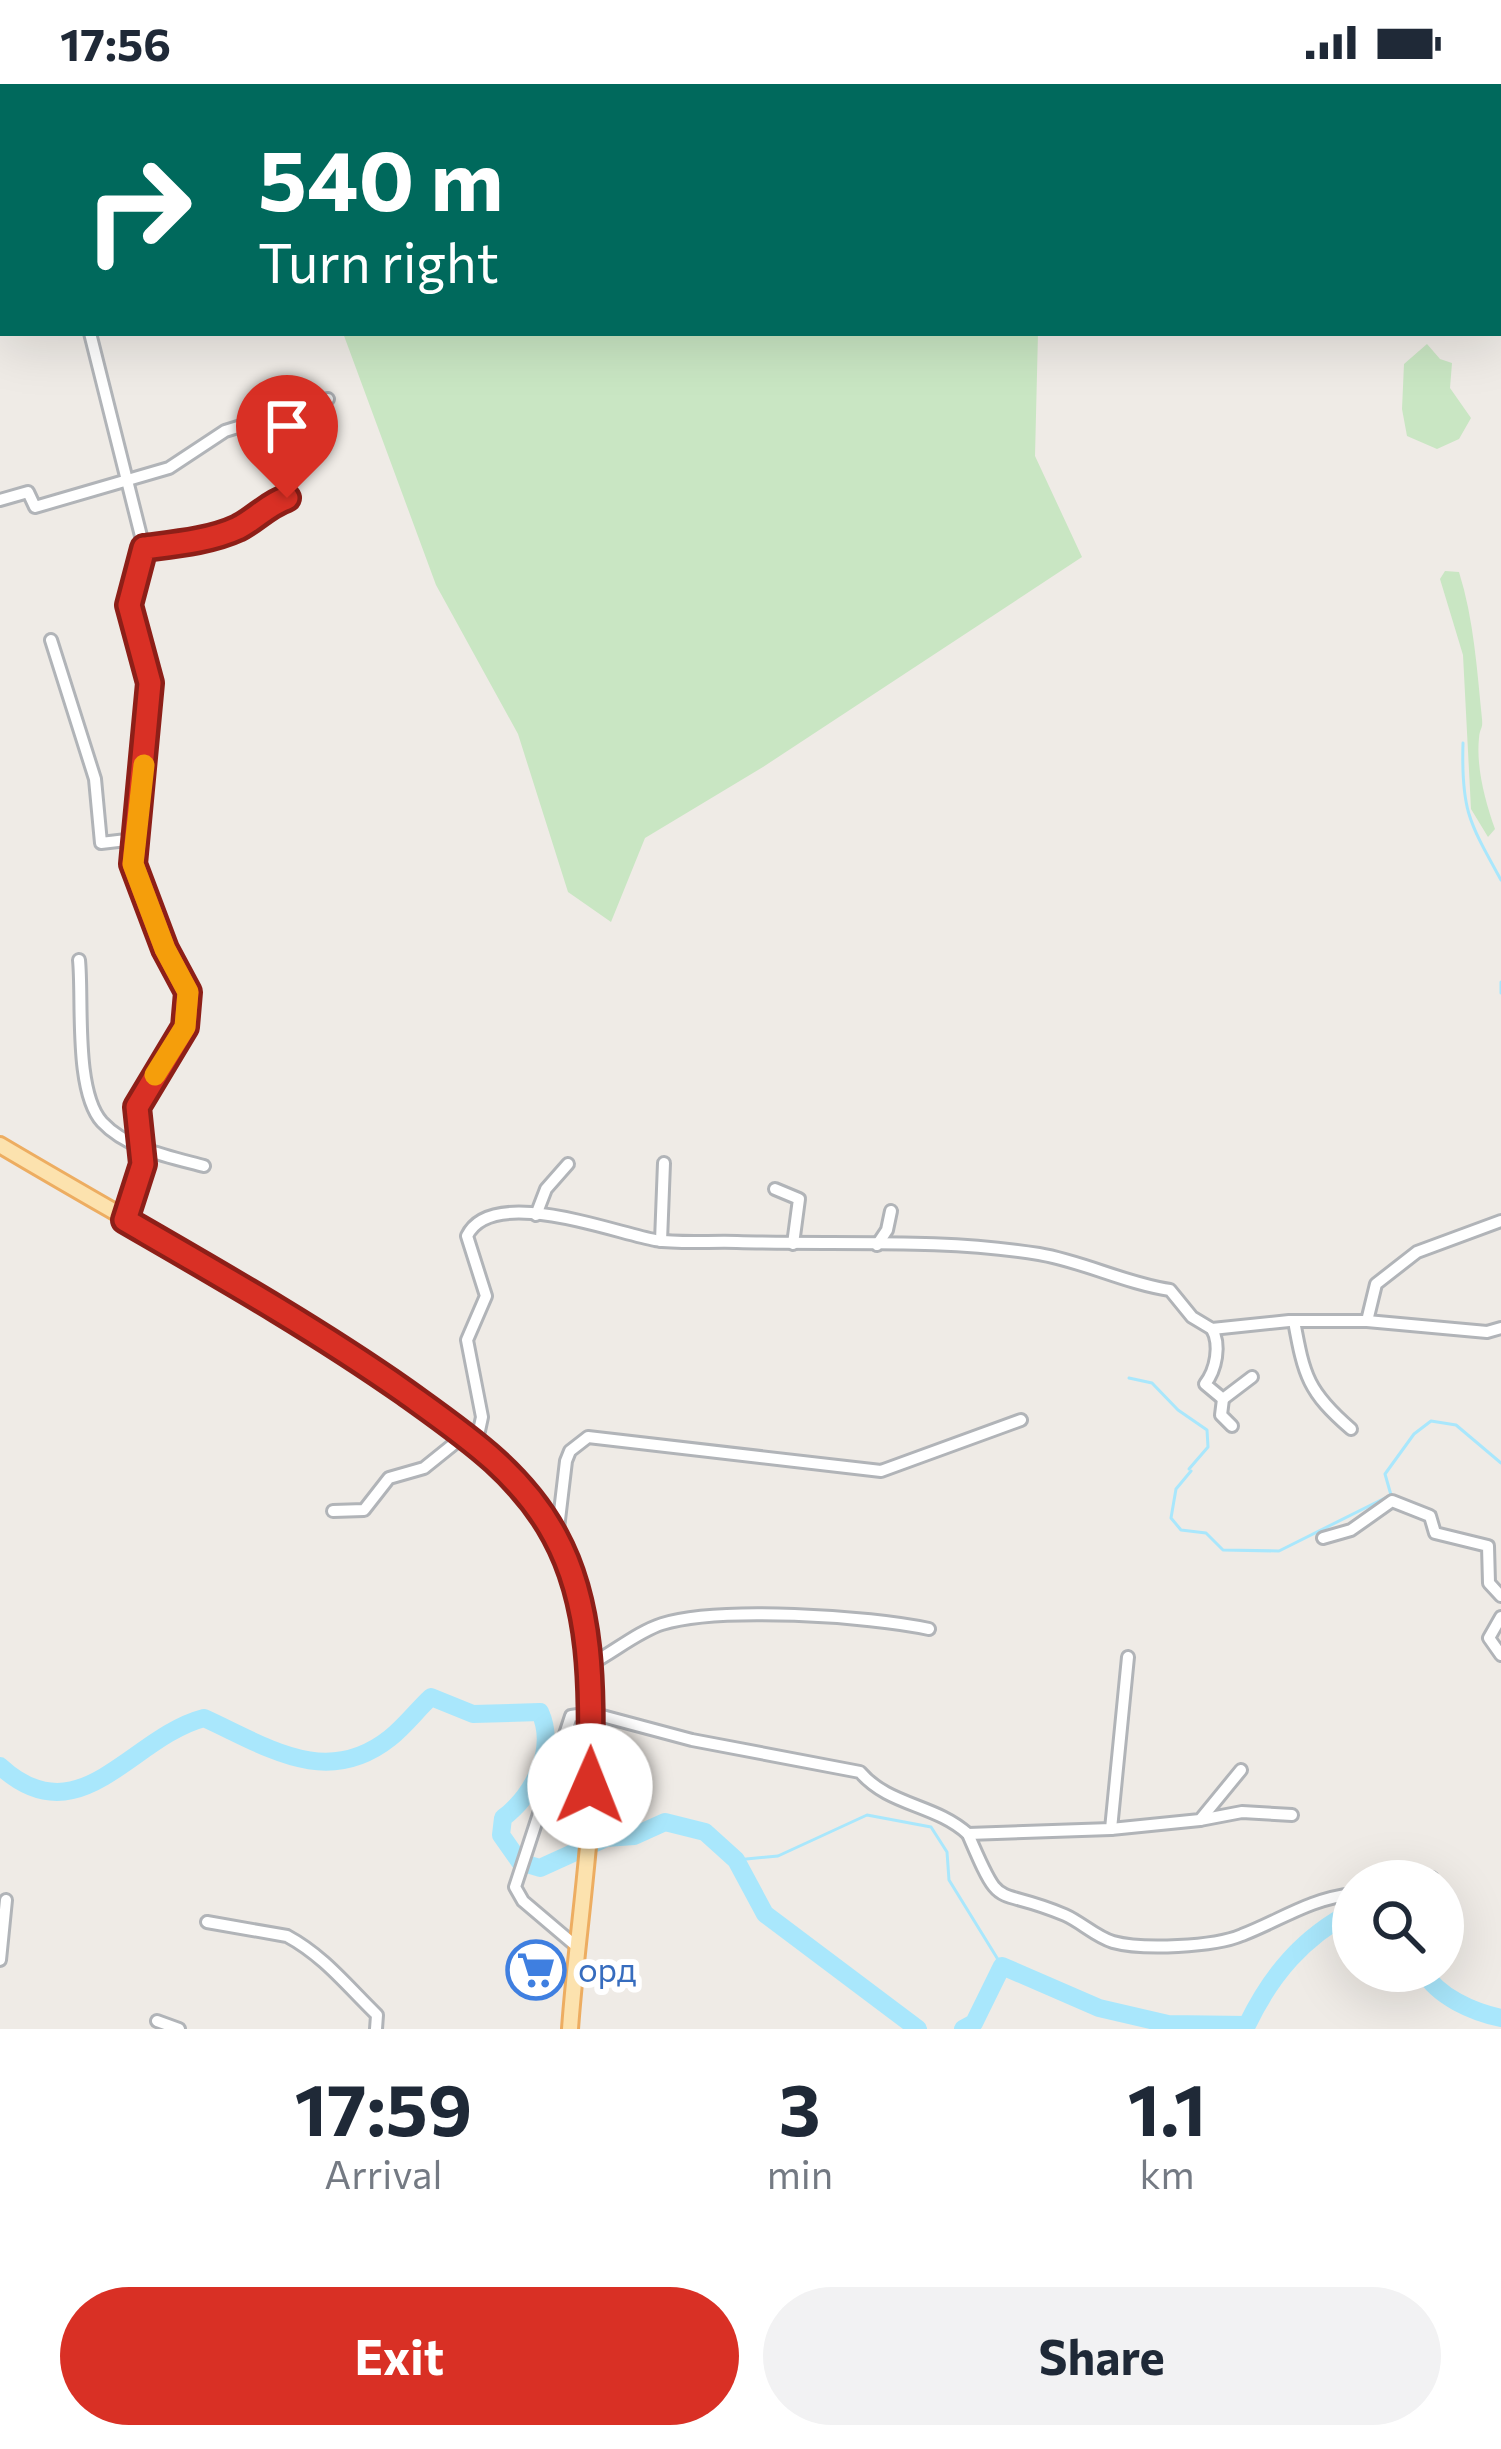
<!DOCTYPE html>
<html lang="en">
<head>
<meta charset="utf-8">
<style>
  body { margin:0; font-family:Commissioner,sans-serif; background:#f2f2f3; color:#1f2937; height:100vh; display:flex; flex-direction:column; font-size:45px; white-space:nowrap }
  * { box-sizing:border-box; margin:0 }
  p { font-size:39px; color:#747a83 }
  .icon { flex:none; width:66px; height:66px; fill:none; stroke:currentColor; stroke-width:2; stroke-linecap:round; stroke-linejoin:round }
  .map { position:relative; height:1945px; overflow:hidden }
  .sheet { display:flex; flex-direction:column; background:#fff; flex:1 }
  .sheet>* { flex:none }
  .top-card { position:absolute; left:0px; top:0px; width:1503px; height:252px; box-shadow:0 12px 48px #0002; background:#00695c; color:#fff; overflow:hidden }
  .tools { position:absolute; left:1332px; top:1776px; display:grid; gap:24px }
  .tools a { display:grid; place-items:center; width:132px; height:132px; border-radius:50%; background:#fff; box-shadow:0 12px 48px #0002; font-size:60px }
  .pin { position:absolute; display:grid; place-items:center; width:102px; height:102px; color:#fff; margin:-123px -51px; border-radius:50% 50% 50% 0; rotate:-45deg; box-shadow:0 0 12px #0007 }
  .pin .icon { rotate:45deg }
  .me { position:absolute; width:132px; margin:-66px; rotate:1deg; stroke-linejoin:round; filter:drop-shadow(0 0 9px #0008) }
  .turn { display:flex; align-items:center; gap:42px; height:252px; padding:0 60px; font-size:54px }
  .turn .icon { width:156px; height:156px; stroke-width:2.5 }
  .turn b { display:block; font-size:84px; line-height:102px }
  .eta { display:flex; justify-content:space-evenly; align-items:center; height:204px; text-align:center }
  .eta b { font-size:72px; font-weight:700; line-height:84px }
  .button { display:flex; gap:24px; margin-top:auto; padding:24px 60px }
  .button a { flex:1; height:138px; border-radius:72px; background:#d93025; color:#fff; font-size:48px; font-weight:700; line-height:138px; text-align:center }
  .button a+a { background:#f2f2f3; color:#1f2937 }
  .status { display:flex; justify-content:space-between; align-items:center; height:84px; padding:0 60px; background:#fff; direction:ltr }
  .status svg { height:33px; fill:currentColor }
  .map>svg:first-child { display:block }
</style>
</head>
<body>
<div class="status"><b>17:56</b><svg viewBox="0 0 49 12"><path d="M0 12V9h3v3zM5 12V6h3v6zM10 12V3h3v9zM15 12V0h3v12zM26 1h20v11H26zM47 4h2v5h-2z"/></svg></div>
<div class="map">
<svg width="1501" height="1945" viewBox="0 0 1501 1945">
  <rect width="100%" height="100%" fill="#efebe6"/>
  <g fill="#c9e6c3">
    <path d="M231 0H1271L231 3Z"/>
    <path d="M343 249H1038L1035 372 1082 473 763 683 645 754 611 838 568 808 518 650 436 501Z"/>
    <path d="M1427 260 1440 275 1452 279 1450 304 1471 334 1459 355 1437 365 1407 352 1402 325 1404 280Z"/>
    <path d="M1445 487 1459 488C1474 536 1477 586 1482 635 1483 646 1480 643 1479 654 1476 683 1485 717 1495 745L1488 753 1471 725 1463 571 1440 495Z"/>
  </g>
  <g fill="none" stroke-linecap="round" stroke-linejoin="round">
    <g stroke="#a9e7fc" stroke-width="3">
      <path d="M1463 659C1461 726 1469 738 1501 796"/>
      <path d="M1501 898V909"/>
      <path d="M1129 1294 1152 1299 1178 1326 1207 1346 1208 1363 1189 1385"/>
      <path d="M1191 1387 1176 1405 1171 1434 1181 1446 1206 1449 1223 1466 1279 1467 1391 1411 1385 1390 1414 1350 1431 1337 1456 1341 1501 1379"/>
      <path d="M736 1776 778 1772 867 1731 931 1743 947 1768 949 1796 1002 1882"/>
    </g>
    <g stroke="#a9e7fc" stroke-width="18">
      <path d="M0 1682C79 1755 131 1653 204 1634 266 1662 326 1705 390 1654 405 1642 417 1626 431 1613L473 1630 540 1628C557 1666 533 1711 503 1734L501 1751 520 1778 540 1784 606 1754 634 1752 665 1738 705 1748 736 1776 765 1830 918 1945"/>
      <path d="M1423 1887C1438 1913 1473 1928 1501 1934"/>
      <path d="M963 1945 974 1939 1002 1882 1099 1924 1168 1940 1247 1941C1271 1891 1303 1853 1353 1827"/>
    </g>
    <g stroke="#b1b4b8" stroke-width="16">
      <g id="minor">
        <path d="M62 0V3"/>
        <path d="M175 3 178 0"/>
        <path d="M0 137H3"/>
        <path d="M90 249 144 464 129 521 150 599 133 780 188 908 185 943 137 1023 143 1080 125 1135"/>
        <path d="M0 416 28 408 35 423 169 384 225 347 328 315"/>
        <path d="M144 464C175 460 209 458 238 443 256 435 267 421 287 414"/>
        <path d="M51 556 95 695 101 759 135 755"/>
        <path d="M79 876C83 915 74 1007 102 1038 127 1065 170 1073 204 1082"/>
        <path d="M775 1105 799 1115 793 1160"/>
        <path d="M536 1131 546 1105 568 1080"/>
        <path d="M661 1157 664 1079"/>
        <path d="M877 1161 887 1146 891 1127"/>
        <path d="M1294 1237C1304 1292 1308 1308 1351 1345"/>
        <path d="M1367 1237 1376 1200 1417 1168 1501 1137"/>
        <path d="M1212 1245C1221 1261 1216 1286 1205 1300L1223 1315 1252 1293"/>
        <path d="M1223 1315 1221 1331 1232 1342"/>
        <path d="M469 1354 479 1347 482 1333 467 1256 486 1212 467 1152C491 1101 612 1148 655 1156 681 1160 711 1157 737 1158 837 1161 940 1154 1039 1170 1085 1178 1124 1199 1170 1206L1192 1233 1212 1245 1289 1237H1367L1487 1248 1501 1244"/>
        <path d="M333 1427 364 1426 389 1394 424 1384 465 1351"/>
        <path d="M557 1453 566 1377 570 1367 588 1353 881 1387 1021 1336"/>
        <path d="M1323 1454 1351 1446 1392 1417 1430 1432 1435 1449 1488 1462 1489 1499 1501 1512"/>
        <path d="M1501 1533 1489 1554 1501 1571"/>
        <path d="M589 1581C613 1569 637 1548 662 1540 718 1522 870 1532 929 1545"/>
        <path d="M1200 1736 1242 1728 1292 1731"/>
        <path d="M1111 1745 1200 1736 1241 1686"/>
        <path d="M968 1750C1003 1832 992 1800 1065 1831 1081 1838 1096 1853 1113 1858 1142 1866 1214 1863 1242 1851 1281 1836 1309 1815 1353 1810"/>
        <path d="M1383 1797 1392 1792 1432 1794"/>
        <path d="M207 1838 287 1852C324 1872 347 1902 377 1931L376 1945"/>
        <path d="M576 1862 523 1817 515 1803 571 1632 591 1629 692 1656 860 1688C889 1722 935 1720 968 1750L1111 1745 1128 1573"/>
        <path d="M0 1876 6 1816"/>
        <path d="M157 1937 179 1945"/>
      </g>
    </g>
    <g stroke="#edad61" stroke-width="20">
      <path id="major" d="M0 1061C133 1140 270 1213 396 1302 457 1345 516 1384 554 1450 577 1489 587 1546 591 1591 602 1704 578 1831 570 1945"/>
    </g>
    <use href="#minor" stroke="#fff" stroke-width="10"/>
    <use href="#major" stroke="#fce2ae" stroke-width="14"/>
  </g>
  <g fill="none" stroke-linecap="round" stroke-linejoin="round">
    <g stroke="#8d1f18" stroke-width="30">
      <path id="route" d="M287 414C267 421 256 435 238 444 210 457 175 460 144 464L129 521 150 599 133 780 165 865 188 908 185 943 137 1023 143 1080 125 1136C220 1191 315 1245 405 1308 462 1349 521 1388 555 1452 596 1527 591 1620 590 1702"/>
    </g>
    <use href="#route" stroke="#d93025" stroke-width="21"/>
    <path stroke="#f59e0b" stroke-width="21" d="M144 681 133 780 165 865 188 908 185 943 155 991"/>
  </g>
  <defs>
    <g id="supermarket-ring" transform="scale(3)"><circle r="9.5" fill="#fff" stroke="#3f7fe0" stroke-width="1.5"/><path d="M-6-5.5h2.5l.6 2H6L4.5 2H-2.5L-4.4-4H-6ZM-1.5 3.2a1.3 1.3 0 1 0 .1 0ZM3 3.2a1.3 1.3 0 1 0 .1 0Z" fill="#3f7fe0"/></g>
  </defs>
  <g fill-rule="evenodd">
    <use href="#supermarket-ring" x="536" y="1886"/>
  </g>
  <g text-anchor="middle" stroke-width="12" stroke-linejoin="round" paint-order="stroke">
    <g font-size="33" fill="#366cbe" stroke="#fff" text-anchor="start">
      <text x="578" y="1898">орд</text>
    </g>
  </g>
</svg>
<div class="tools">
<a><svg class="icon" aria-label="search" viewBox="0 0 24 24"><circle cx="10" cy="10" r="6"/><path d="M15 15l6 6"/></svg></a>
</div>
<div class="pin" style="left:287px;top:414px;background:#d93025"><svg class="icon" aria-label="arrive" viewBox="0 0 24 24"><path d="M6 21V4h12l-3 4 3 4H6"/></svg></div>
<svg class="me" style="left:590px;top:1702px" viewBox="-20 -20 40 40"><circle r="19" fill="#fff"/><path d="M0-13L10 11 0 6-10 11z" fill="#d93025"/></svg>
<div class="top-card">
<div class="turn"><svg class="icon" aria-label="right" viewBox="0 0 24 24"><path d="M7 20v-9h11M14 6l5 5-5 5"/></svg><div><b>540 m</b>Turn right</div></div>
</div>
</div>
<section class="sheet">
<div class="eta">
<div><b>17:59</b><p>Arrival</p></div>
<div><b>3</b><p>min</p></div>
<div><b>1.1</b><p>km</p></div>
</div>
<div class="button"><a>Exit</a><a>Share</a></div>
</section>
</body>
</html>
